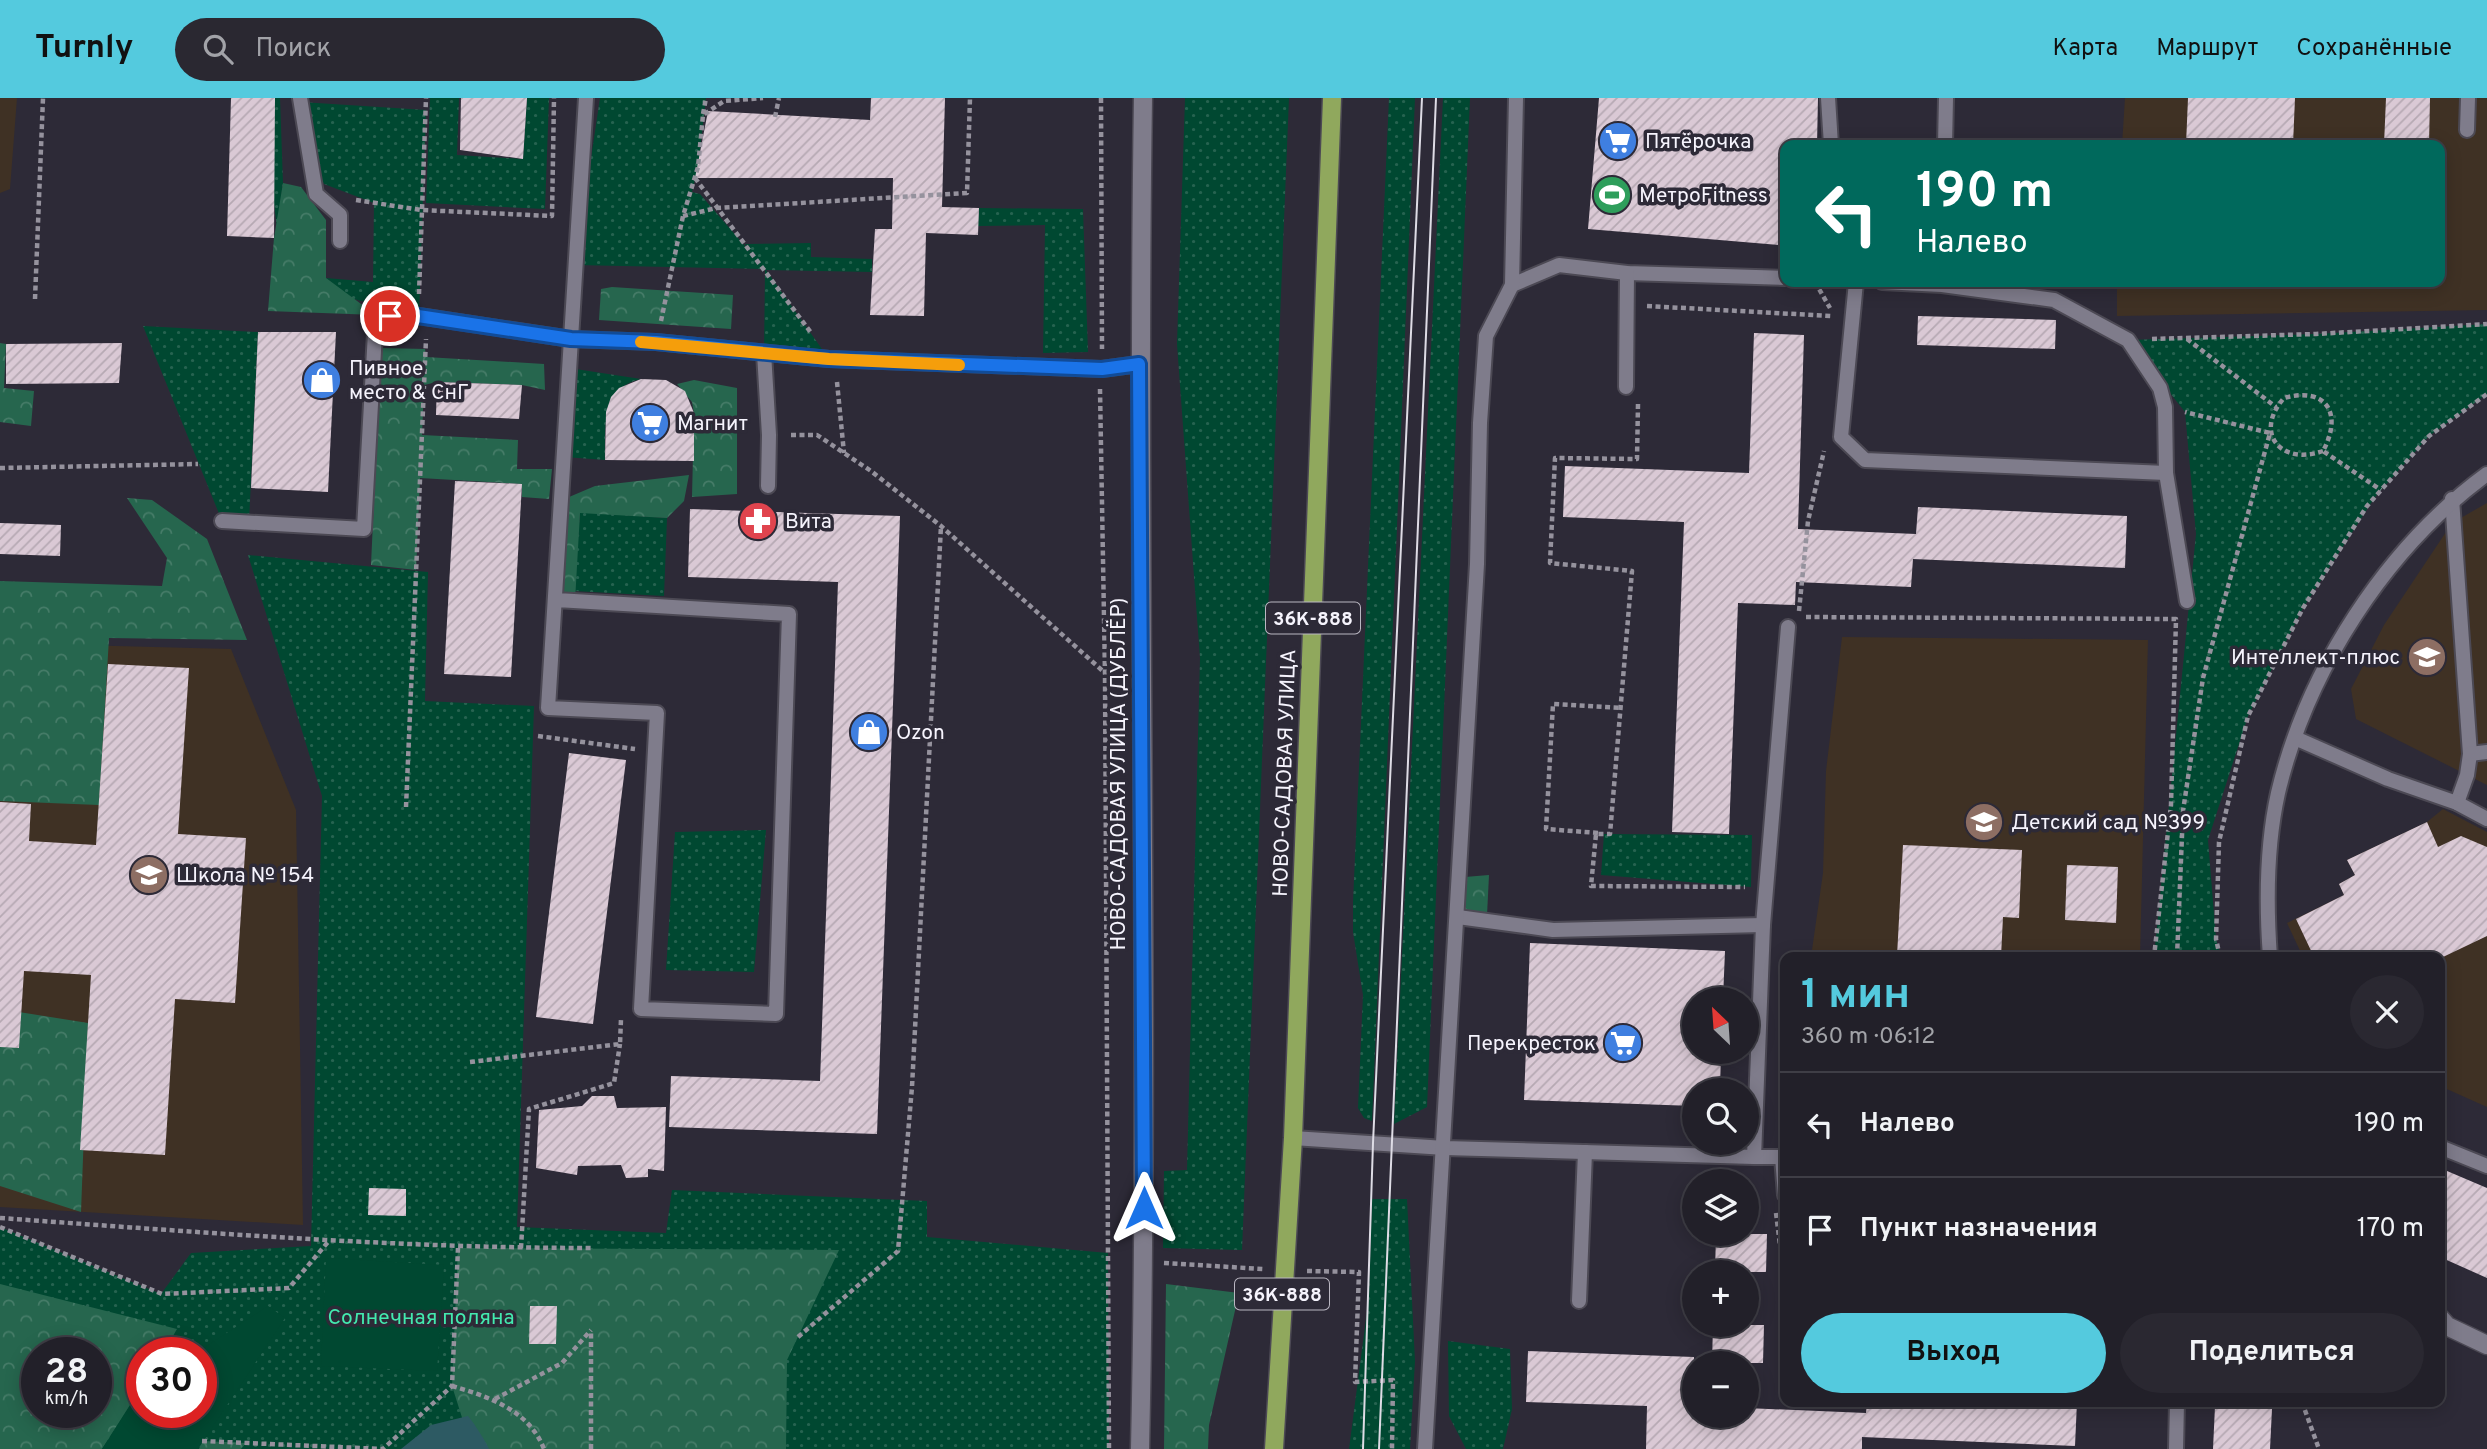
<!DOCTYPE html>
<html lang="ru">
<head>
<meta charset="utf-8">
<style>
  body { margin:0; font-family:Overpass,sans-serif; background:#2a2831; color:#f1f3f6; height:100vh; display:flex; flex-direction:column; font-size:26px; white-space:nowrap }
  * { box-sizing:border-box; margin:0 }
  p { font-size:23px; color:#a2a3a8 }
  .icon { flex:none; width:38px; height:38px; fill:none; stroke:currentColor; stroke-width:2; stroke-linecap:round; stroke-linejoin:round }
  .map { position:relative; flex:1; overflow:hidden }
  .sheet { position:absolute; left:1780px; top:854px; width:665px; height:455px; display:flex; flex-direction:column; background:#222029; border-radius:14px; box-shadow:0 4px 18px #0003,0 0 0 2px #3f3e46 }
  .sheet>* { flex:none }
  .hud { position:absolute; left:1780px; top:42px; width:665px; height:147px; border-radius:14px; box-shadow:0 4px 18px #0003,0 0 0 2px #3f3e46; background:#00695c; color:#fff; overflow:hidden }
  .needle { width:46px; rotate:335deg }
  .buttons { position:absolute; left:1682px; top:889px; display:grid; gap:14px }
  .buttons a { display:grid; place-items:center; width:77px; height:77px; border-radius:50%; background:#222029; box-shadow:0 4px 18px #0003,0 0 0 2px #3f3e46; font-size:35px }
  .speed { position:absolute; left:21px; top:1239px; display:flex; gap:14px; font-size:35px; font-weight:700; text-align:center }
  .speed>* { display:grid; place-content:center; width:91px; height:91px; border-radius:50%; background:#222029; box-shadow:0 4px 18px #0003,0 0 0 2px #3f3e46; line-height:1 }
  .speed small { font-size:18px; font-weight:400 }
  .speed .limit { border:10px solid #d22; background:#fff; color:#111 }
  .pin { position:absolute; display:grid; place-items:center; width:60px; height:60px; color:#fff; margin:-30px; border:4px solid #fff; border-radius:50%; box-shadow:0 2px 7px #0007 }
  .me { position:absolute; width:77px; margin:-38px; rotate:0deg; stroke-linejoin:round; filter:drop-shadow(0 0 5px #0008) }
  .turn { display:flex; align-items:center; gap:24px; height:147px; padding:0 21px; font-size:32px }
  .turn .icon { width:91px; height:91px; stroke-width:2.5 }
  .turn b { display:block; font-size:49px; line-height:60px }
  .round { display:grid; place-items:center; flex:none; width:74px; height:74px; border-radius:37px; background:#2a2831 }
  .headline { display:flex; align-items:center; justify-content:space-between; height:119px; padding:0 21px }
  h1 { font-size:42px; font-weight:700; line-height:52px; color:#54cade }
  .action { display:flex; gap:14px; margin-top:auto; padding:14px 21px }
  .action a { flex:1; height:80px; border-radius:42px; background:#54cade; color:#111; font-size:28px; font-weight:700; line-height:80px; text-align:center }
  .action a+a { background:#2a2831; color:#f1f3f6 }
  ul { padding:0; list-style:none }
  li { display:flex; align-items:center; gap:21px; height:105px; padding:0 21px; border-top:2px solid #3f3e46 }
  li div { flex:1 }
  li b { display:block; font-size:26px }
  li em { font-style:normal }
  header { display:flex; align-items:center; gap:42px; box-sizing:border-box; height:98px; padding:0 35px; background:#54cade; color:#111 }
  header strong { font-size:33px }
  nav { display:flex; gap:38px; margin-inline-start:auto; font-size:24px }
  .search { width:490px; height:63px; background:#2a2831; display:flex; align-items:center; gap:18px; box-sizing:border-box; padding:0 24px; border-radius:38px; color:#a2a3a8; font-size:26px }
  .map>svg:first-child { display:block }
</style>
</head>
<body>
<header>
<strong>Turnly</strong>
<div class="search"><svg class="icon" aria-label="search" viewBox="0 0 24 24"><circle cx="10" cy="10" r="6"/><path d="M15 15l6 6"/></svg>Поиск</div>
<nav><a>Карта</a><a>Маршрут</a><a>Сохранённые</a></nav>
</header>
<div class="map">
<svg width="2487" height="1351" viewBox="0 0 2487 1351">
  <defs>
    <pattern id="green-dots" width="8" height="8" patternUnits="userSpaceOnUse" patternTransform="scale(1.75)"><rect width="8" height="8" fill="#004831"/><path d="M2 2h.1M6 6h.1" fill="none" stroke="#266350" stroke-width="1.8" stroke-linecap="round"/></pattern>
    <pattern id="forest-crowns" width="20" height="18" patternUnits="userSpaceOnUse" patternTransform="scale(1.75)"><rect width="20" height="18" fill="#26664e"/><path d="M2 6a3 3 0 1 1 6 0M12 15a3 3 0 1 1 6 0" fill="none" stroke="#467c68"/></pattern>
    <pattern id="building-hatch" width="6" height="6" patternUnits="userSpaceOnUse" patternTransform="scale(1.75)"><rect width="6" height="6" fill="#dac9d5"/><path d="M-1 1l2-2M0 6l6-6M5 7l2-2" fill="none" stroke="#b6a9b3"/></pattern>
  </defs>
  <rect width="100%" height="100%" fill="#2d2a37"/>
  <g fill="#3f3124">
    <path d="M0 0H17L10 91 0 95Z"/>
    <path d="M2125 0H2487V212L2117 218V184H2440V47H2122Z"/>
    <path d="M2487 405V687L2356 621 2351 591 2384 527 2452 425Z"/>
    <path d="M1842 539 2148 542 2140 859H1811L1823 775 1826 673Z"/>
    <path d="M0 545 231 551 296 712 303 1127 0 1109Z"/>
    <path d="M2443 711 2487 734V1009L2440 988V859H2303L2287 825 2344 797 2339 786 2355 777 2347 762 2427 724Z"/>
  </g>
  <g fill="url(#green-dots)" fill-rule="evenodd">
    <path d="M261 0H280L283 85 277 130Z"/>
    <path d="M430 0H459L457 57 523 61 527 0H549L545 111 426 105Z"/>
    <path d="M600 0H706L698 69 692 94 700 96 751 155 745 146 811 145V159L872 161V174L766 172 829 261 764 255 765 171 575 167Z"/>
    <path d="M1185 0H1289L1242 1152 1163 1150 1164 1073 1187 1072 1200 560 1177 246Z"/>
    <path d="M1389 0H1415L1372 1023 1364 1020 1358 1010 1363 897 1353 834V804Z"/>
    <path d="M1443 0H1470L1427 1009 1394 1026Z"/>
    <path d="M301 4 426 12 419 218 350 200 326 180 373 184 374 105 324 86 307 47Z"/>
    <path d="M979 110 1083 111 1088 254 1043 255 1045 127 978 128Z"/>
    <path d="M2487 226V296L2429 338 2375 399 2303 510 2248 618 2208 742 2216 841 2221 859H2154L2196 436 2185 314 2128 242 2316 236Z"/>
    <path d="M143 228 258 234 249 424 222 423Z"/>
    <path d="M569 270 641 281C600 290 606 328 605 362L565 359Z"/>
    <path d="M580 414 667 420 664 498 574 493Z"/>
    <path d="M248 457 428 474 425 603 534 608 517 1129 666 1135 672 1092 927 1103V1139L1108 1155 1109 1351H0V1129L161 1196 191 1155 311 1148 322 698ZM37 1255H96V1314H37ZM142 1255H201V1314H142Z"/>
    <path d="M766 732 754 874 666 872 675 734Z"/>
    <path d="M1604 736 1752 737 1751 789 1601 777Z"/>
    <path d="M1372 1101H1407L1415 1263 1410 1351H1349L1369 1198Z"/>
    <path d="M1448 1243 1510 1251 1512 1311 1503 1351H1466L1449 1318Z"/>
  </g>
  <g fill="url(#forest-crowns)" fill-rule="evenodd">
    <path d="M283 85 301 89 326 122V180L376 217 268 213 274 140Z"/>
    <path d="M612 189 733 197 731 231 599 222 601 191Z"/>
    <path d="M0 245 6 246 4 290 34 293 31 328 0 324Z"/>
    <path d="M381 250 425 251 426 259 544 266 545 292 522 287 437 284 424 287 422 337 518 342 517 371H552L549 401 522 399V386L420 380 416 472 371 467Z"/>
    <path d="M694 282 737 290V396L692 399 694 315 692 304 677 286Z"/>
    <path d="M689 377 684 403 667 420 580 415 575 503 557 502 562 402 595 388Z"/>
    <path d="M127 400 152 402 207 441 247 542 109 540 99 707 0 703V483L162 488 167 460Z"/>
    <path d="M1489 777 1487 817 1464 816 1465 779Z"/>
    <path d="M0 911 88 925 81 1114 0 1088Z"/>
    <path d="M458 1150 839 1152 787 1262 786 1351H472L452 1288Z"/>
    <path d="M0 1186 177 1231 163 1255H142V1288L102 1351H0ZM37 1255H96V1314H37Z"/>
    <path d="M1166 1186 1239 1195 1209 1327 1208 1351H1164Z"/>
    <path d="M202 1343 246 1345 241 1351H199Z"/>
  </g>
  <g fill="#004831">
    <path d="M326 1160 444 1167 437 1273 321 1268Z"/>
    <path d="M268 1208 285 1220 198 1351H102L142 1290V1314H201V1255H196Z"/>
  </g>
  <path fill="#2d5a63" d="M468 1318C472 1322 488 1347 489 1351H401L431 1327Z"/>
  <g fill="url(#building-hatch)">
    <path d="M231 0H275L274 140 227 138Z"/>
    <path d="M461 0H527L523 61 460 52Z"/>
    <path d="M871 0H945L942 109 979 110 978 137 926 135 924 218 870 217 875 131H892L893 80H695L708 13 870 22Z"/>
    <path d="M1599 0H1818L1817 47H1785V116H1781L1779 147 1588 131Z"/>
    <path d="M2188 0H2295L2293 47H2186Z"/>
    <path d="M2386 0H2430L2429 47H2384Z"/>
    <path d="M1918 218 2056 222 2055 251 1917 247Z"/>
    <path d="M258 234H336L328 394 251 390Z"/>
    <path d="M1754 235 1804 237 1798 431 1916 436 1918 409 2127 418 2125 470 1913 461 1911 489 1796 484 1795 507 1738 505 1729 736 1672 734 1684 424 1563 419 1565 368 1749 375Z"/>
    <path d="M122 245 119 285 6 286V246Z"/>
    <path d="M641 281 666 282 685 293 694 315V363L605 362 606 314 611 299 619 290Z"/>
    <path d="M437 284 522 287 519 321 436 317Z"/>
    <path d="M455 383 522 386 511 579 444 576Z"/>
    <path d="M690 411 900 418 877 1036 669 1029 671 978 820 983 838 484 688 479Z"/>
    <path d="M0 425 61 427 60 458 0 456Z"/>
    <path d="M108 566 189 570 178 736 246 740 235 905 175 901 165 1057 80 1052 91 877 24 873 19 950 0 949V704L31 706 29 743 96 747Z"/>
    <path d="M569 655 626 662 593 926 536 919Z"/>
    <path d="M2427 724 2438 749 2461 738 2487 749V838L2443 859H2314L2296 821 2344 797 2339 786 2355 777 2347 762Z"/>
    <path d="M1903 747 2022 752 2019 820 2003 819 2001 859 1897 858Z"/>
    <path d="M2067 767 2118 769 2116 825 2065 822Z"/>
    <path d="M1530 845 1725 853 1723 901H1694V954H1721L1720 992H1694V1008L1524 1002Z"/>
    <path d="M592 998H614L617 1010 666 1009 664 1073 648 1071V1079L626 1080 621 1067 578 1068 577 1077 536 1070 539 1012 582 1008Z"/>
    <path d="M2440 1070 2487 1090V1180L2440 1159Z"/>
    <path d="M369 1090 406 1091V1118L368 1117Z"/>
    <path d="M1716 1136H1767L1766 1174H1715Z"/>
    <path d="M530 1208H557L556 1246H529Z"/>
    <path d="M1713 1227H1764L1763 1265H1712Z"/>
    <path d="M1528 1253 1694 1259V1318H1746V1310L1866 1315 1867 1304H2077L2075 1348 1862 1339V1351H1646L1647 1308 1526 1304Z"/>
    <path d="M2215 1308 2272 1311 2270 1351H2213Z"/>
  </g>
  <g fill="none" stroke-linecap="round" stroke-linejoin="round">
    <g stroke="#4c4954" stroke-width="18">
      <g id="lane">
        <path d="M300 0 316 96 340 117V143"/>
        <path d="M1828 0 1831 47"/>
        <path d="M2467 32 2468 0"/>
        <path d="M1945 47 1946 0"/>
        <path d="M1856 184 1841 339 1865 362 2166 375"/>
        <path d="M1882 184 1942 187 2054 202 2128 242 2160 290 2165 309 2166 375 2187 503"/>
        <path d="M1512 187 1559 167 1627 175 1785 180"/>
        <path d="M764 255 769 337 768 388"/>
        <path d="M1626 289 1627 175"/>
        <path d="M2452 401 2470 656 2467 677 2457 705"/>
        <path d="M222 423 364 431 376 217 419 218 571 241 656 244 829 261 1102 271 1139 266"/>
        <path d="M557 502 789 516 776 916 641 911 657 615 548 610 586 0"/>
        <path d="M2295 640 2388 681 2457 705 2487 721"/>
        <path d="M2470 656 2487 654"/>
        <path d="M1458 819 1553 832 1763 827"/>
        <path d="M2270 859C2266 805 2266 749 2278 695 2307 572 2386 450 2487 376"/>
        <path d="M1293 1040 1445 1050 1754 1059"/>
        <path d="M2440 1049 2487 1068"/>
        <path d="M1785 1097 1782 1059H1754L1763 827 1788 529"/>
        <path d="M1579 1203 1585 1054"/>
        <path d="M1425 1351 1477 466 1480 325 1486 238 1512 187 1516 0"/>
        <path d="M2176 1351 2177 1304"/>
      </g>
    </g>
    <g stroke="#4c4954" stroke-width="21">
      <g id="street">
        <path d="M2440 1220 2447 1228 2487 1247"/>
        <path d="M1140 1351C1150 901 1136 450 1143 0"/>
      </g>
    </g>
    <g stroke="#4c4954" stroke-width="21">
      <path id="primary" d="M1274 1351 1293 1040 1332 0"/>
    </g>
    <g stroke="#95929d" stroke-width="4.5" stroke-dasharray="5 3.5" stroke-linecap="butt">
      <path d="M1101 0 1102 251"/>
      <path d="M703 16 706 0"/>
      <path d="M775 19 779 0"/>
      <path d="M695 80 812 236"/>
      <path d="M356 102 421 112 552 118 554 0"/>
      <path d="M683 118 716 110 967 95 970 0"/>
      <path d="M1815 184 1830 210"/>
      <path d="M419 196 426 0"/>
      <path d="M35 201 43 0"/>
      <path d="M1647 208 1831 218"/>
      <path d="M661 223 683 118 698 69 703 17 724 3 763 0"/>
      <path d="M2152 241 2316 236 2487 226"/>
      <path d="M2187 241 2276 309"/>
      <path d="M837 284 844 355"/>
      <path d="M1100 291 1105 576 1109 1351"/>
      <path d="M1638 306 1637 361 1555 360 1550 465 1632 473 1610 736H1596L1591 788 1745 789"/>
      <path d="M791 337H817L871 373 941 428 1105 575"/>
      <path d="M2323 353C2281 368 2253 335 2284 300 2327 288 2343 316 2323 353L2381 392"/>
      <path d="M0 370 198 366"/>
      <path d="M1799 513 1808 423 1824 353"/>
      <path d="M1806 519 2176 521 2171 707 2154 859"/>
      <path d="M538 638 635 651"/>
      <path d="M406 709 426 241"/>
      <path d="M1598 735 1546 731 1553 606 1621 610"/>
      <path d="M2177 859 2183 713 2203 580 2270 335 2185 314"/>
      <path d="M2220 859 2216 841 2219 744 2248 618 2303 510 2367 408 2429 338 2487 296"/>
      <path d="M470 964 620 946 621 921"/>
      <path d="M1781 997 1782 1037"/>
      <path d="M1776 1115 1785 1188"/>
      <path d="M0 1120C197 1134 394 1150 592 1150"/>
      <path d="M0 1129 162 1196 289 1190 328 1144"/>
      <path d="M521 1150 529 1011 614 985 620 946"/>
      <path d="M1164 1165 1263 1171"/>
      <path d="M1307 1173 1359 1174 1355 1284 1393 1282 1392 1351"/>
      <path d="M798 1239 898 1153 912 989 941 428"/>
      <path d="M452 1288C489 1299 529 1312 544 1351"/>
      <path d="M495 1301 562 1265 591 1232"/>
      <path d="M2302 1304 2319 1351"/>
      <path d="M202 1343 383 1351 452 1288 458 1150"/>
      <path d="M591 1351V1232"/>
    </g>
    <use href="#lane" stroke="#7f7c8b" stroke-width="14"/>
    <use href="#street" stroke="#7f7c8b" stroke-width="18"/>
    <use href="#primary" stroke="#90a85d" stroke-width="18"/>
    <g stroke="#dedce5" stroke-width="2">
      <path d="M1363 1351 1373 1045 1422 0"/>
      <path d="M1379 1351 1436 0"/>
    </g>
  </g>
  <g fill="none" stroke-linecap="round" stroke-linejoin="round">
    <g stroke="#114b97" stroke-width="18">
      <path id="route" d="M390 218H418L571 241 656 244 829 261 1102 271 1139 266 1144 1110"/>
    </g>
    <use href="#route" stroke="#1a73e8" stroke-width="12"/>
    <path stroke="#f59e0b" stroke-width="12" d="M641 244 829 261 959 267"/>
  </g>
  <defs>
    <g id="supermarket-disc" transform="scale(2.0125)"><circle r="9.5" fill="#3f7fe0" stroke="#2d2a37"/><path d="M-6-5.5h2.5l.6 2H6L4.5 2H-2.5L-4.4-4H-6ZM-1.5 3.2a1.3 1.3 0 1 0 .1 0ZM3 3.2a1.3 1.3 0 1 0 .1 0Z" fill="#fff"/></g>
    <g id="stadium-disc" transform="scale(2.0125)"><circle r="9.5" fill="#2e9e5b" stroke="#2d2a37"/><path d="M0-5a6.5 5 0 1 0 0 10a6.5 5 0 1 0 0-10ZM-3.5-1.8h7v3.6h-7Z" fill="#fff"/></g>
    <g id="shop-disc" transform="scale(2.0125)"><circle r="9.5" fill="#3f7fe0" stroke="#2d2a37"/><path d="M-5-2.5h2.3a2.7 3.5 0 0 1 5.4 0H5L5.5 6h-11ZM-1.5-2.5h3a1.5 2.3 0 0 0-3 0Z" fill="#fff"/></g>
    <g id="pharmacy-disc" transform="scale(2.0125)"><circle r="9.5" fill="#e0444e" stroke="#2d2a37"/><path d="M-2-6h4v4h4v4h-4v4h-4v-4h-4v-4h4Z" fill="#fff"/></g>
    <g id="school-disc" transform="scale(2.0125)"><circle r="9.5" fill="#8d6e63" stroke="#2d2a37"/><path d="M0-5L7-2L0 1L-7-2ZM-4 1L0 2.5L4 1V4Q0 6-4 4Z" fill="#fff"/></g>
  </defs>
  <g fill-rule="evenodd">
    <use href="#supermarket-disc" x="1618" y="43"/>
    <use href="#stadium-disc" x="1612" y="97"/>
    <use href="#shop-disc" x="322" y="282"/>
    <use href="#supermarket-disc" x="650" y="325"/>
    <use href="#pharmacy-disc" x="758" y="423"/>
    <use href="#school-disc" x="2427" y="559"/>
    <use href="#shop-disc" x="869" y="634"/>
    <use href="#school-disc" x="1984" y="724"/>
    <use href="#school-disc" x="149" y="777"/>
    <use href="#supermarket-disc" x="1623" y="945"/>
  </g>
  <g text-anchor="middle" stroke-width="7" stroke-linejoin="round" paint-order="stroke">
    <g fill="#2d2a37" stroke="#bab7c2" stroke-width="2">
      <rect x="1266" y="504.5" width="94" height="31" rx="5"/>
      <rect x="1235" y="1180.5" width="94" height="31" rx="5"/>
    </g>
    <g font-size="19" font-weight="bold" fill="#f6f4fd">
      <text x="1313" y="527">36К-888</text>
      <text x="1282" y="1203">36К-888</text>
    </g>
    <g font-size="21" fill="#f6f4fd" stroke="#2d2a37" text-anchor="start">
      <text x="1645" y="50">Пятёрочка</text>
      <text x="1639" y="104">МетроFitness</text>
      <text x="349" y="277">Пивное<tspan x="349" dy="24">место &amp; СнГ</tspan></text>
      <text x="677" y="332">Магнит</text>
      <text x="785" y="430">Вита</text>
      <text x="2400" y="566" text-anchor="end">Интеллект-плюс</text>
      <text x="896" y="641">Ozon</text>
      <text x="2011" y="731">Детский сад №399</text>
      <text x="176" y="784">Школа № 154</text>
      <text x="1596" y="952" text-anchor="end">Перекресток</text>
    </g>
    <g font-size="21" fill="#f6f4fd" stroke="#2d2a37">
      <text transform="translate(1284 675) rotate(-88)" y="7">НОВО-САДОВАЯ УЛИЦА</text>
      <text transform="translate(1118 676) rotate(-90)" y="7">НОВО-САДОВАЯ УЛИЦА (ДУБЛЁР)</text>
    </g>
    <g font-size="21" fill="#43eaaf" stroke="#2d2a37">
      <text x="421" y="1226">Солнечная поляна</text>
    </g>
  </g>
</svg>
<div class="buttons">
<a><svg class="needle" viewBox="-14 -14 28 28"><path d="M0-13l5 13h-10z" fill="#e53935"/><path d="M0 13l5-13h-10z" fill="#a2a3a8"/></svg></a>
<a><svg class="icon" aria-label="search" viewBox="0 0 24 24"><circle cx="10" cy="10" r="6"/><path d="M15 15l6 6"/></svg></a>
<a><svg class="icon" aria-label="layers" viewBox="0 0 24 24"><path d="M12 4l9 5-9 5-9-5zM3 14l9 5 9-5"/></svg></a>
<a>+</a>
<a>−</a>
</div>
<div class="speed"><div>28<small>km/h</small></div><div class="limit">30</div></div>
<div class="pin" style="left:390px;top:218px;background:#d93025"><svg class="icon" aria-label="arrive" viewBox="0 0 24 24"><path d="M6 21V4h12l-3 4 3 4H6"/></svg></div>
<svg class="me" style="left:1144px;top:1110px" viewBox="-20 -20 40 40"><path d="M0-17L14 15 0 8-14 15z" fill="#1a73e8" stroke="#fff" stroke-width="4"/></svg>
<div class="hud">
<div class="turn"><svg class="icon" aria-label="left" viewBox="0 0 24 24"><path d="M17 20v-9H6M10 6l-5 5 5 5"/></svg><div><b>190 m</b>Налево</div></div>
</div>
<section class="sheet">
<div class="headline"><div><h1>1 мин</h1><p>360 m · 06:12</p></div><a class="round"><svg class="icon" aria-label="close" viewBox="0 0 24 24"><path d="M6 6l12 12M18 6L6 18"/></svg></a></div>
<ul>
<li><svg class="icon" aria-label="left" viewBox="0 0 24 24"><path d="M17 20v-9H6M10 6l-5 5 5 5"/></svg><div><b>Налево</b></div><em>190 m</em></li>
<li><svg class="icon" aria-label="arrive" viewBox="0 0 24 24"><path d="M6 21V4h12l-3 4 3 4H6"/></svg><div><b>Пункт назначения</b></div><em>170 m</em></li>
</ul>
<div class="action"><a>Выход</a><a>Поделиться</a></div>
</section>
</div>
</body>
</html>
